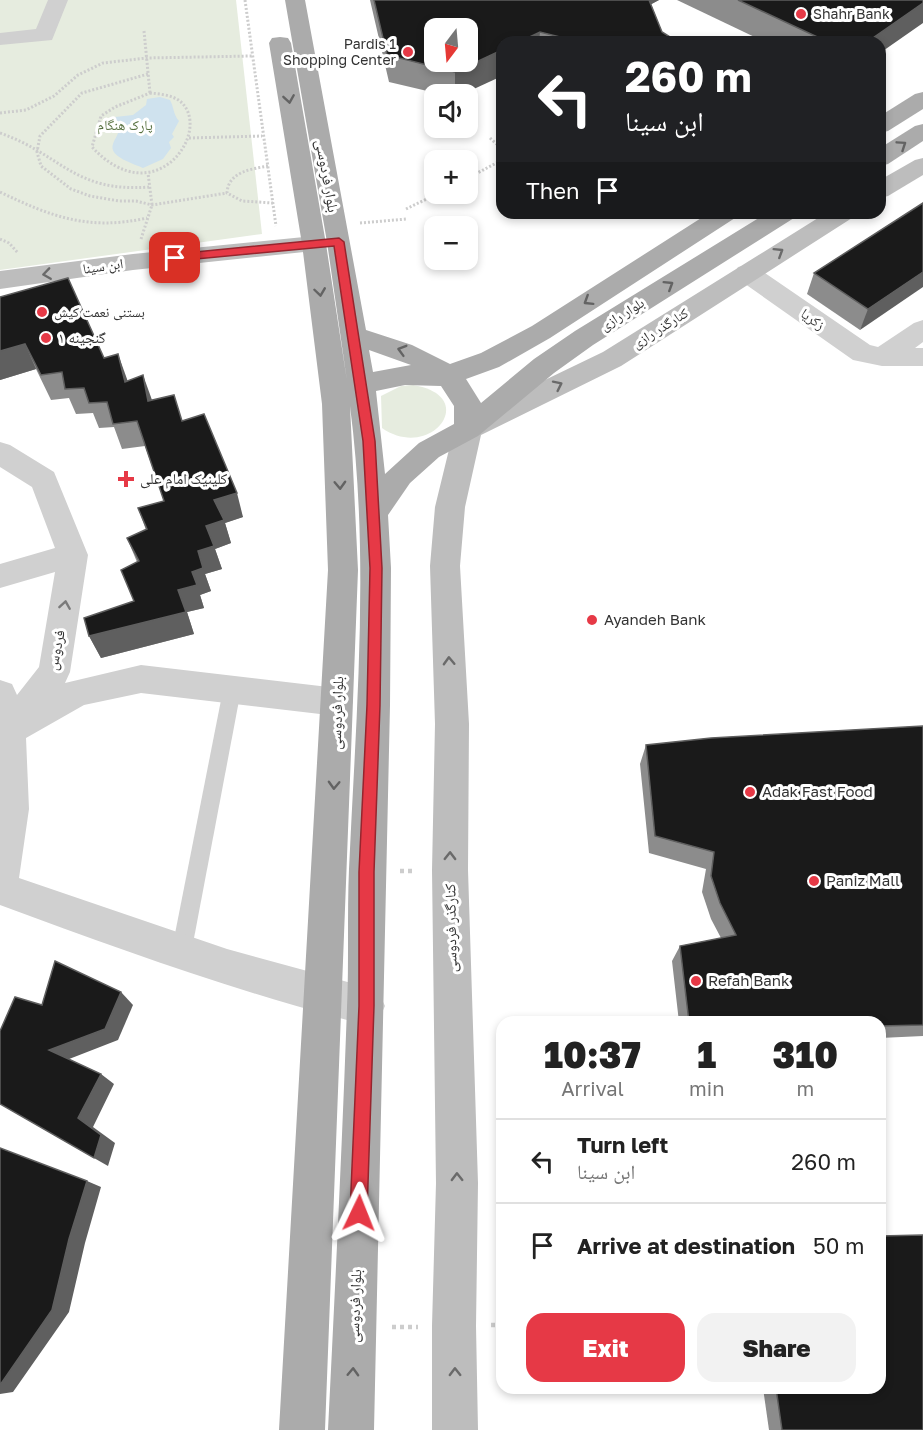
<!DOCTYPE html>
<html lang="en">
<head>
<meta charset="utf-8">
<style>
  body { margin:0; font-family:"Golos Text","Noto Naskh Arabic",sans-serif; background:#f2f2f2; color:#222; height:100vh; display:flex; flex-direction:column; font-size:22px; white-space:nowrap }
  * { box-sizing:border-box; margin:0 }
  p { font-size:20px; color:#767676 }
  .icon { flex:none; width:33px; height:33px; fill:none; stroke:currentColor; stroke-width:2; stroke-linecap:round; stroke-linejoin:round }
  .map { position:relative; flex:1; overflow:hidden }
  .panel { position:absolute; left:496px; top:1016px; width:390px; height:378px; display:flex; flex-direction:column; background:#fff; border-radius:18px; box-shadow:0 3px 9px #0003 }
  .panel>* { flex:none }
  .top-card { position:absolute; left:496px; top:36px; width:390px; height:183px; border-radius:18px; box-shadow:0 3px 9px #0003; background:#202124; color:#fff; overflow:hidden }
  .needle { width:39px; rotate:196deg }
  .fabs { position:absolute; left:424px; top:18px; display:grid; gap:12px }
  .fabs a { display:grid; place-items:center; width:54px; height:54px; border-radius:12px; background:#fff; box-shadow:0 3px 9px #0003; font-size:30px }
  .pin { position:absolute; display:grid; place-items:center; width:51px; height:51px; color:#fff; margin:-26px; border-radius:12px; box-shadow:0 3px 9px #0006 }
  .me { position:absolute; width:66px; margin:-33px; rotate:2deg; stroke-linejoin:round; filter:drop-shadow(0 0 4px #0008) }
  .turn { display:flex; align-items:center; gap:21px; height:126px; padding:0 30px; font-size:27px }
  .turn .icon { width:78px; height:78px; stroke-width:2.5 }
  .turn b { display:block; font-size:42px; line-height:51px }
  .then { display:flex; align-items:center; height:57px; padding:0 30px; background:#0003; gap:12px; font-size:22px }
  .eta { display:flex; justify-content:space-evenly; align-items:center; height:102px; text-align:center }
  .eta b { font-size:36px; font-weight:800; line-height:42px }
  .action { display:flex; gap:12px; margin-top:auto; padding:12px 30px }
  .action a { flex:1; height:69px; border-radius:18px; background:#e63946; color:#fff; font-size:24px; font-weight:800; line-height:69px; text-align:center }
  .action a+a { background:#f2f2f2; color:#222 }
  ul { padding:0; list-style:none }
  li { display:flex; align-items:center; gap:18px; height:84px; padding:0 30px; border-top:2px solid #e0e0e0 }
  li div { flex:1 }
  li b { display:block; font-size:22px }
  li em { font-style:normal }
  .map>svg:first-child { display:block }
</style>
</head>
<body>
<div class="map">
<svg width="923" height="1430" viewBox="0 0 923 1430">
  <rect width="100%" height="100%" fill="#fff"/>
  <g fill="#e6ecdf">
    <path d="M0 0H236L262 234 0 270Z"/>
    <path d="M413 385C481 396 431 462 382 428L381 396 401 386Z"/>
  </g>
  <path fill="#cfe2ee" d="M160 97 170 100C174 107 173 114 179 121L172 134 174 137 169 142 171 148 163 159 143 168C135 164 108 157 113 144 114 140 118 135 119 130L115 117 133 115 146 105 147 99Z"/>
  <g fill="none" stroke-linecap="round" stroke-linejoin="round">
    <g stroke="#cdcdcd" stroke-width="3" stroke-dasharray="2 2" stroke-linecap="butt">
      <path d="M245 0 276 226"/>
      <path d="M144 31 150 93"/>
      <path d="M148 74 82 93 40 136 37 152 41 166 71 189 90 196 119 201H136L152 205 227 193"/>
      <path d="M150 93C160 94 173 95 181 102 213 131 155 215 92 147L101 116 115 107Z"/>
      <path d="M0 113 26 110 54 96 78 75 103 63 147 58 252 56"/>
      <path d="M0 133C61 154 74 193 149 187"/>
      <path d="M189 138 262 136"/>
      <path d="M490 138 502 149"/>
      <path d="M268 166C251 169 228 172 227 193L242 201 273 203"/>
      <path d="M468 178 502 160"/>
      <path d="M0 192C52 217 89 231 147 218"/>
      <path d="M406 209 437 194"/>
      <path d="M360 223 407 219"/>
      <path d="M0 239 9 243 18 253"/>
      <path d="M141 239 152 205 148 173"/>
    </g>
    <g stroke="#cdcdcd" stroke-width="4.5" stroke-dasharray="4 4" stroke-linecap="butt">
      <path d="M400 871H416"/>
      <path d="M491 1325H502"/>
      <path d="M392 1327H418"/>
    </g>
    <path fill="#d0d0d0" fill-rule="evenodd" d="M232 682 238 685 241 690 191 954 188 961 181 964 174 961 171 954 223 690 226 685Z"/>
    <g fill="#d0d0d0" fill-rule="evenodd">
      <path d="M48 0H68L52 40 0 45V33L36 29Z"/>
      <path d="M747 265 756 267 870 345 878 347 914 323 923 320V342L915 348H923V366H882L853 360 738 279 734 273 738 267Z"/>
      <path d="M0 442 10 445 54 472 88 555 70 672 65 683 141 665 337 688 349 692 353 702 349 712 337 716 141 693 84 705 26 738 29 809 19 878 227 949 366 987 379 993 385 1006 379 1019 366 1025C241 993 121 950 0 905V680L12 684 17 695 39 667 55 572 0 588V564L55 548 32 487 0 467Z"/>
    </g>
    <g fill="#bdbdbd" fill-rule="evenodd">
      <path d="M923 158V175L888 196 880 198V180L915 160Z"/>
      <path d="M826 213H855L852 218 621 366 481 435 465 507 460 566 469 724 468 870 478 1183 476 1326 478 1430H432V1326L436 1183 432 870 435 724 430 566 435 507 454 429 458 422 603 352Z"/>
      <path d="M314 236 323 238 326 244 323 250 133 270 0 289V271L133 254Z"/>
    </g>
    <g fill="#ababab" fill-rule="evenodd">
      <path d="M285 0H305L366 330 412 345 450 364 481 353 532 326 709 213H738L735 218 550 338 499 367 466 379 481 403 534 359 575 331 767 213H797L794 218 593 345 554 373 478 436 439 457 410 483 388 515 391 568 390 705 374 1430H328C335 1289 342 1149 347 1008 349 962 347 915 349 869 356 715 370 559 350 406L358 570 325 1430H279L328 570 322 404 302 244 269 43 272 38 280 37 288 38 291 43 326 244 347 381 327 242ZM369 350 411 365 373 372ZM405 385 441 386 454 406V424L419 443 385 474 376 391Z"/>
      <path d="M923 92V109L888 131 880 133V116L915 94Z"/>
      <path d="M923 124V141L888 164 880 166V148L915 126Z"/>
    </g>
  </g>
  <g fill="#8c8c8c">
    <path d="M370 0H659L651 4 662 32 678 42H502L463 94H440L389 82Z"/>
    <path d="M677 0H923L880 42H765Z"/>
    <path d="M923 203 860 330 807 294 814 273Z"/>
    <path d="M0 297 104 358 128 381 152 401 182 421 243 517 225 523 231 543 215 549 222 569 205 574 211 591 200 595 204 608 187 612 194 634 101 658 89 636 134 601 137 562 127 538 146 530 138 508 164 501 145 446 122 449 114 427 99 428 93 413 76 414 69 398 51 400 36 369 0 380Z"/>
    <path d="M923 726V1036L880 1038V1022H679L672 961 680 946 721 938 711 919 702 892 706 869 649 853 640 764 646 745Z"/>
    <path d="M763 1388H880L923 1430H769Z"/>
  </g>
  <g fill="#5f5f5f">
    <path d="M640 0H659L639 11Z"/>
    <path d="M923 3V23L880 53V42H867Z"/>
    <path d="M540 32 539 42H519Z"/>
    <path d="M502 50V76L463 94H455V72Z"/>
    <path d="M923 272V287L860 330 868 309Z"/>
    <path d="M25 344 36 369 0 380V351Z"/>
    <path d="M118 354 127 379 134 408 125 382Z"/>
    <path d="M143 375 152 400 157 427 148 401Z"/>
    <path d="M237 493 243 517 225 523 231 543 215 549 222 569 205 574 211 591 200 595 204 608 187 612 194 634 101 658 89 636 178 590 192 572 214 500Z"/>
    <path d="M121 992 133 1005 118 1040 64 1061 49 1050Z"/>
    <path d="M101 1074 114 1084 93 1127 115 1143 108 1166 94 1158 78 1118Z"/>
    <path d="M87 1181 101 1187 85 1243 69 1312 13 1392 0 1394V1385L69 1239Z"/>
  </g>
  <g fill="#1a1a1a" stroke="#5f5f5f" stroke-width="1.5" fill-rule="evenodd">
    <path d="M374 0H649L662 32 678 42H580L540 32 519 42H502V50L455 72 387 55ZM435 28H468V62H435Z"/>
    <path d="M738 0H923V3L867 42H828Z"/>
    <path d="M923 203V272L868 309 814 273Z"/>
    <path d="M68 278 104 358 118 354 125 382 143 375 148 401 174 395 182 421 204 414 237 493 214 500 224 520 206 526 214 546 198 551 203 568 192 572 197 585 178 590 186 612 89 636 84 618 134 601 121 570 139 561 127 538 147 529 138 508 164 501 137 421 113 424 107 402 89 403 84 388 65 389 62 372 41 375 25 344 0 351V297Z"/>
    <path d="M923 726V1025L880 1026V1022H689L680 946 736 935 720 903 711 876 714 852 655 836 646 745 711 738Z"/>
    <path d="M55 961 121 992 105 1029 49 1050 101 1074 78 1118 101 1135 94 1158 0 1104V1031L15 997 42 1005Z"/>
    <path d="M0 1148 87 1181 69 1239 52 1310 0 1385Z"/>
    <path d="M923 1235V1430H782L776 1388H880V1236Z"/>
  </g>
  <defs><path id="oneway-chevron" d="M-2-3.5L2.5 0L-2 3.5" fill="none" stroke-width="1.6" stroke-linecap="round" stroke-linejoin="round" transform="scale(1.5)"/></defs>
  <g stroke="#636363">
    <use href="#oneway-chevron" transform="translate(289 99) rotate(81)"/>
    <use href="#oneway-chevron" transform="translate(902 145) rotate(-34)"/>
    <use href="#oneway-chevron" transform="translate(669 285) rotate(-32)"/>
    <use href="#oneway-chevron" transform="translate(320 292) rotate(82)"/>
    <use href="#oneway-chevron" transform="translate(588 301) rotate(148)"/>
    <use href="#oneway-chevron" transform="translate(402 350) rotate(-164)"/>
    <use href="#oneway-chevron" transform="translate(340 485) rotate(88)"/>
    <use href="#oneway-chevron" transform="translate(334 785) rotate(92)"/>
    <use href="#oneway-chevron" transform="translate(353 1372) rotate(-88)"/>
  </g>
  <g stroke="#6a6a6a">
    <use href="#oneway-chevron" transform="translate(779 252) rotate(-32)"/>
    <use href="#oneway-chevron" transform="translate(47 274) rotate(172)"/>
    <use href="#oneway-chevron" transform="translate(558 385) rotate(-26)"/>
    <use href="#oneway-chevron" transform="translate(449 661) rotate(-92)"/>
    <use href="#oneway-chevron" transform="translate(450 856) rotate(-89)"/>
    <use href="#oneway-chevron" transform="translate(457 1177) rotate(-91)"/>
    <use href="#oneway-chevron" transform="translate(455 1372) rotate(-91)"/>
  </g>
  <use stroke="#7a7a7a" href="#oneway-chevron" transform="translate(65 605) rotate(-81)"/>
  <path fill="#e63946" stroke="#96252e" stroke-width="1.5" d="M339 238 344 242 375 441 382 568 380 705 374 872V1006L367 1213 365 1219 359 1222 353 1219 350 1213 359 1006V872L367 705 370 568 363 441 334 246 175 261 170 258 175 254Z"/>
  <g fill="#e63946" stroke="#fff" stroke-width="2">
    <circle cx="801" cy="14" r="6"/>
    <circle cx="408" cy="52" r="6"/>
    <circle cx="42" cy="312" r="6"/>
    <circle cx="46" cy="338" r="6"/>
    <path d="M123 470h6v6h6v6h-6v6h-6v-6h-6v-6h6z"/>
    <circle cx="592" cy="620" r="6"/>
    <circle cx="750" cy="792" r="6"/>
    <circle cx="814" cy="881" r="6"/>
    <circle cx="696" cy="981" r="6"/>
  </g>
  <g text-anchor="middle" stroke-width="6" stroke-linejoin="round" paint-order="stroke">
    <g font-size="14" fill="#333" stroke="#fff" text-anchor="start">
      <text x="813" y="19">Shahr Bank</text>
      <text x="396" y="49" text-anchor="end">Pardis 1<tspan x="396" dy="16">Shopping Center</tspan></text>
      <text x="54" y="317">بستنی نعمت کیش</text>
    </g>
    <g font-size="14" fill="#56703f" stroke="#fff">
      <text x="125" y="130">پارک هنگام</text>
    </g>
    <g font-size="14" fill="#333" stroke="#fff">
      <text transform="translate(103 266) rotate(-8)" y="5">ابن سینا</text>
      <text transform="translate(622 314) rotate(-32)" y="5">بلوار رازی</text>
      <text transform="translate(813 319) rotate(35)" y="5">زکریا</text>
      <text transform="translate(660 328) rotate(-32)" y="5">کنارگذر رازی</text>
    </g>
    <g font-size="15" fill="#333" stroke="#fff">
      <text transform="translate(327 176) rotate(80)" y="5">بلوار فردوسی</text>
      <text transform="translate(56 650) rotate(-78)" y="5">فردوس</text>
      <text transform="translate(337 713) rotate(-88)" y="5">بلوار فردوسی</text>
      <text transform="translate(451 928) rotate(-91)" y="5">کنارگذر فردوسی</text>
      <text transform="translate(355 1306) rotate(-88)" y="5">بلوار فردوسی</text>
    </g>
    <g font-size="15" fill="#333" stroke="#fff" text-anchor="start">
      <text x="58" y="343">گنجینه ۱</text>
      <text x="140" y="484">کلینیک امام علی</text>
      <text x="604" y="625">Ayandeh Bank</text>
      <text x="762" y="797">Adak Fast Food</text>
      <text x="826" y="886">Paniz Mall</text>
      <text x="708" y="986">Refah Bank</text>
    </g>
  </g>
</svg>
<div class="fabs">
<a><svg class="needle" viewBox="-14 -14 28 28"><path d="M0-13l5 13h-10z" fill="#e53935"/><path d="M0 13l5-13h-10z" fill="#767676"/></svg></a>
<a><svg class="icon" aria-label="sound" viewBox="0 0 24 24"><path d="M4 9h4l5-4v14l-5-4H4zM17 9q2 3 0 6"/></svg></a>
<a>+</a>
<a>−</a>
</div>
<div class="pin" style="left:175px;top:258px;background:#d93025"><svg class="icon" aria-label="arrive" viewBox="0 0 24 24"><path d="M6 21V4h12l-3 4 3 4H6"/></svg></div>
<svg class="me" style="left:359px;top:1213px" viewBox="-20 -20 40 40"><path d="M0-17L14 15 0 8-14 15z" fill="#e63946" stroke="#fff" stroke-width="4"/></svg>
<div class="top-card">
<div class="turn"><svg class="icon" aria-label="left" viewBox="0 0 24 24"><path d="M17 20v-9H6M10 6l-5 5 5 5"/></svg><div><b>260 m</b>ابن سینا</div></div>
<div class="then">Then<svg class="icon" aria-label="arrive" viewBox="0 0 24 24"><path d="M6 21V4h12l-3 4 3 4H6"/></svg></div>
</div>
<section class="panel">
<div class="eta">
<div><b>10:37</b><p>Arrival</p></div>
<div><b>1</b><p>min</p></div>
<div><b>310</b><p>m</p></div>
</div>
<ul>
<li><svg class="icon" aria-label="left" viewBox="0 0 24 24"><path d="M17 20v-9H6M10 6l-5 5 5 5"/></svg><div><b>Turn left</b><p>ابن سینا</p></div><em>260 m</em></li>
<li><svg class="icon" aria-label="arrive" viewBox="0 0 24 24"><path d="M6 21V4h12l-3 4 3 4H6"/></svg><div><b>Arrive at destination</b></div><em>50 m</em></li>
</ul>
<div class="action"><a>Exit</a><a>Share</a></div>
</section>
</div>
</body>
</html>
